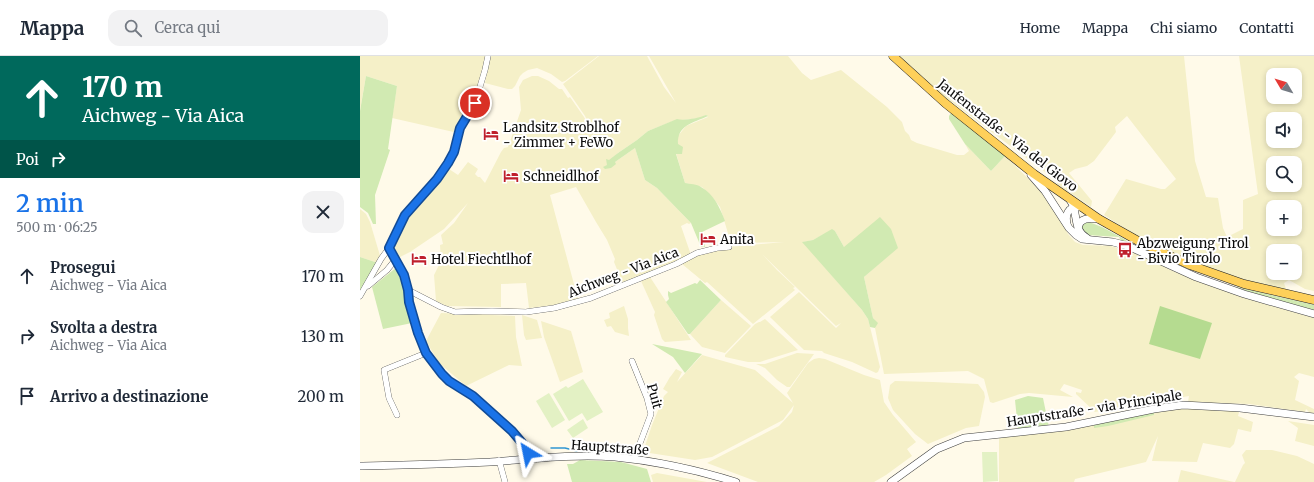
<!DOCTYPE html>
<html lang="it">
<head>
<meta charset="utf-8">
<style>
  body { margin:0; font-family:Merriweather,serif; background:#f2f2f3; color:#1f2937; height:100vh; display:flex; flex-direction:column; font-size:15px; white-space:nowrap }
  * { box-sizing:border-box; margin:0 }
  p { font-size:13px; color:#747a83 }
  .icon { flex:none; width:22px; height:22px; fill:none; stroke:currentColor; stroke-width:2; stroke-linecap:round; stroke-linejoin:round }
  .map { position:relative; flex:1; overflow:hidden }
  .panel { display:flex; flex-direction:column; background:#fff; width:360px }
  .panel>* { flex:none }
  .guide { background:#00695c; color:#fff; overflow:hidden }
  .needle { width:26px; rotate:308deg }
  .fabs { position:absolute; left:906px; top:12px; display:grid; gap:8px }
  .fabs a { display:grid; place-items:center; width:36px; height:36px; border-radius:8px; background:#fff; box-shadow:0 2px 6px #0003; font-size:20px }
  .pin { position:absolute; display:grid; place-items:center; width:34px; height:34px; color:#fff; margin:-17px; border:2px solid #fff; border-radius:50%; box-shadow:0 1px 4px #0007 }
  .me { position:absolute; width:44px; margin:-22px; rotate:325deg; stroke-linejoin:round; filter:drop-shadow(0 0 3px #0008) }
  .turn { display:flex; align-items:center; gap:14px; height:84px; padding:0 16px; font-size:18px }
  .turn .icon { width:52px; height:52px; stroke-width:2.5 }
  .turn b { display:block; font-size:28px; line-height:34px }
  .then { display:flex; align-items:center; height:38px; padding:0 16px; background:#0003; gap:8px; font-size:15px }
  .round { display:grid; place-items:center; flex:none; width:42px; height:42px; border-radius:12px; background:#f2f2f3 }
  .overview { display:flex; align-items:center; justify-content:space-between; height:68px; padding:0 16px }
  h1 { font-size:24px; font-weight:600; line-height:30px; color:#1a73e8 }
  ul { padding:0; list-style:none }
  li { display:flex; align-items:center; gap:12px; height:60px; padding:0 16px }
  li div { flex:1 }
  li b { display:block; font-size:15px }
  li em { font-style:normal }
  header { display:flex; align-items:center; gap:24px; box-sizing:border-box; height:56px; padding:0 20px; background:#fff; border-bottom:1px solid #e0e1e3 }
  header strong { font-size:19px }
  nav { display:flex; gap:22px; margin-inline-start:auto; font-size:14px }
  .search { width:280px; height:36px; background:#f2f2f3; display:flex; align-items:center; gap:10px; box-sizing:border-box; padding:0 14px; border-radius:12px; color:#747a83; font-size:15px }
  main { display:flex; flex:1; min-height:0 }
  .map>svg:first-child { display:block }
</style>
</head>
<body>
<header>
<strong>Mappa</strong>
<div class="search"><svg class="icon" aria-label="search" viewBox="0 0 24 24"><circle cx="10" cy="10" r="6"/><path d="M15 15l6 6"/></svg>Cerca qui</div>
<nav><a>Home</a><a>Mappa</a><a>Chi siamo</a><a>Contatti</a></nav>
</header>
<main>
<section class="panel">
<div class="guide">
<div class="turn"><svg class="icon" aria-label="ahead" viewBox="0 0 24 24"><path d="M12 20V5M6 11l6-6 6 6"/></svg><div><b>170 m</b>Aichweg - Via Aica</div></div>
<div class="then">Poi<svg class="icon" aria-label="right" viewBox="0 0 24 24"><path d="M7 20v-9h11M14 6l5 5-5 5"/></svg></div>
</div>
<div class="overview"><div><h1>2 min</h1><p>500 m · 06:25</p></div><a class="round"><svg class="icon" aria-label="close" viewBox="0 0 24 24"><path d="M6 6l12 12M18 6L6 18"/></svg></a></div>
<ul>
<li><svg class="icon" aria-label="ahead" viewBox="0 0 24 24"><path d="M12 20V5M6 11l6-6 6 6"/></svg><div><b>Prosegui</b><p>Aichweg - Via Aica</p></div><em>170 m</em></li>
<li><svg class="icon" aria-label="right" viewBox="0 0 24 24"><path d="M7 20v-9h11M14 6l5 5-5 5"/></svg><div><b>Svolta a destra</b><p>Aichweg - Via Aica</p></div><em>130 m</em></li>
<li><svg class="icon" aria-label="arrive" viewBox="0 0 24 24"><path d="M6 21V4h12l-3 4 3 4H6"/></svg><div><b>Arrivo a destinazione</b></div><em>200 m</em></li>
</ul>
</section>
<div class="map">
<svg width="954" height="426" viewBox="0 0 954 426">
  <rect width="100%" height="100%" fill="#fffae9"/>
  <g fill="#f5f0c8" fill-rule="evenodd">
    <path d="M0 0H128L122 26 98 77 32 62 37 30 6 20 0 54Z"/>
    <path d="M130 0H238L205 25 202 26 191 18 177 12 168 14 163 17 160 20 155 30 152 33H148L125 27Z"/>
    <path d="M239 0H287L304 31 316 47 289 0H428L442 17 451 24 481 14 527 51 542 66 545 75 549 79 551 84 557 87 597 99H604L609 95 605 88 631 115 645 100 677 131 686 142 698 158 708 178 715 186 723 189 751 190 770 196 771 195 813 215 882 241 954 262V321L939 317 934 321 939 325 935 344 954 353V357H950L946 353 945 356 890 348 828 346 829 340 735 356 716 338V336L721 337 722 334 704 328 700 334 713 341 669 337 660 338 633 347 630 346 624 323 608 315 524 318 515 272 517 267 513 262 504 221 538 191H484L475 175 472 174 453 184 443 186 502 254 508 263 520 311 518 316 516 317 492 306 464 297 462 295 444 294 410 261 439 236 476 272 481 267 476 270 402 198 417 214 435 231 433 232 435 234 393 268 347 226 345 227 322 208 337 197 357 192 424 186 371 187 360 151 353 142 342 131 325 127 316 97 318 88V80L326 70 348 61 346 59 341 62 313 65 288 75 277 84 258 97 249 105 247 109 255 106 275 92 285 124 297 132 331 167 329 168 327 167 321 170 331 199 313 208 263 228 254 206 255 203 247 184 236 166 216 131 190 139 218 243 204 248 169 252 166 227 141 228V251L87 250 76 245 74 219 81 205 80 189 83 188 81 179 94 167 108 147 84 173 50 196 38 202 29 192 40 168 86 111 98 119 108 106 118 113 115 118 118 121H120L125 127 141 96 144 92 148 91 161 54 159 31 163 24 172 20H178L189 25 199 33H202L208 42 210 41 224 61 240 91 225 60 203 28Z"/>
    <path d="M537 0H824L835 105 846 141 858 142 863 172 867 181 883 173V144L898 138 879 0H954V235L945 233 929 224 924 227 926 233 891 226 841 210 807 195 772 177 744 159 766 123 801 133H805L816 123 767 60 755 71 756 76 734 105 727 110 715 113 709 117 732 145 731 151 697 128V125L592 46 590 47ZM913 19H935V41H913ZM913 63H935V85H913ZM913 107H935V129H913ZM913 151H935V173H913ZM913 195H935V217H913Z"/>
    <path d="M0 153 6 158 10 166 21 203 18 207 0 201Z"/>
    <path d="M290 221 331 284 305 286 302 283 294 259 295 256 281 225Z"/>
    <path d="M361 244 391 270 365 297 342 291 330 278Z"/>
    <path d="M264 250 268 263V272L269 280 255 276 251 270 247 271 244 264 250 262 249 257Z"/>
    <path d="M81 257 155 260 156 281 162 310 149 309 106 330 79 307 66 285Z"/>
    <path d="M162 259 177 264 182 282 166 284 164 279Z"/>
    <path d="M405 263 438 294 400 306H388L365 301V299L395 268 399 266H400Z"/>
    <path d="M181 265 211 275 223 316 200 326 184 281Z"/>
    <path d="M437 297 454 298 430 331H427L417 324 405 312 396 308H405Z"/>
    <path d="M342 299 395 314 433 347 427 337 448 307 454 303 459 302 465 303 504 319 520 324 524 346 533 359 556 386 547 393 552 400 526 419 514 426H398L347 407 419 370 432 356 434 349 423 364 352 401 335 404 283 396 292 369 304 340 308 336 303 333 310 321 311 320 316 313 322 316 317 326Z"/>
    <path d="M535 325 573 326 618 328 624 336 625 341 619 370 606 372 568 388 555 378 533 354 528 342 530 329Z"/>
    <path d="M823 349 880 352 878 360 893 366 891 376 878 373 874 388 870 392 843 387 837 406 792 405 798 380 786 406 715 423 714 426H639V379L794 359V353Z"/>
    <path d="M928 365 954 369V390L935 385 938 372Z"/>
    <path d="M886 394H912L937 400 954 408V426H875L883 409 885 407 882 399Z"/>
    <path d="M821 414 874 426H818Z"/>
    <path d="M297 417 347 426H293L291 419Z"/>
  </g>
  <g fill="#d1eab2">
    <path d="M6 20 37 30 28 93 30 94 15 139 16 168H13L8 157 0 151V55Z"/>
    <path d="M591 57 645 100 631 115 605 88 589 63V60Z"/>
    <path d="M346 59 348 60C333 67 317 69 318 88L323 91 322 98H316L325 127C330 128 337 128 341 131 354 138 360 152 365 165L342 176 345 191H341L331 167 297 132 285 124 275 92 255 106 256 108 251 112 245 113 243 111 247 109 246 103 249 104 258 97 277 84 288 75 317 63C324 65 339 62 346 59Z"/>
    <path d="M520 161 531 173 538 192 504 221 513 262 518 267 515 272 510 271 508 263 502 254 442 186 453 184 472 173 475 175 484 191Z"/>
    <path d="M729 166 742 171 766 184 768 187 761 185 759 181 727 179 722 175V170L724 167Z"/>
    <path d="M0 201 18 207 0 240Z"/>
    <path d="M37 211 45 232 52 267 23 273 12 231Z"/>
    <path d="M340 224 361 244 330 278H328L306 246 309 243 308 239V235L311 237 335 227 337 228Z"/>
    <path d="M876 231 954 249V255L876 232Z"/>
    <path d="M292 288 342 298 325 317 313 301Z"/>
    <path d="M668 340 683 342 689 371 658 374 655 344Z"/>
    <path d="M794 353V359L748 370 734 372V369Z"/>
    <path d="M220 404 261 406 287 413 291 426H212L207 408H213Z"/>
  </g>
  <path fill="#b5db90" d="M800 250 852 267 840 303 789 288Z"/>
  <g fill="#e3f1c4">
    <path d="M223 323 243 356 227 365 222 357 209 365 193 338 206 330 208 332Z"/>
    <path d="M189 337 205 364 192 372 176 345Z"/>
    <path d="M223 363 228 372 213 382 207 374Z"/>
    <path d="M622 396H637L638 425 623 426Z"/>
  </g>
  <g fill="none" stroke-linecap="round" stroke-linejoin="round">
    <g stroke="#3097d2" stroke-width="1.5">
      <path d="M191 392H205L217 395"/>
      <path d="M222 395H253"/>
    </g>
    <g stroke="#3e3e3e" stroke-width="6">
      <g id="minor">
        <path d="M29 192 44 219 48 234 49 246 58 277 66 297 82 318 89 325 113 340 152 375 168 394 169 403"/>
        <path d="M8 230 27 214 36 203"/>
        <path d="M48 234 81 251 95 256 132 255 166 256 194 252 231 242 316 208 337 197 357 192 369 191"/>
        <path d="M0 240 21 203 29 192 45 159 77 123 94 96 100 72 116 44 125 14 128 0"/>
        <path d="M272 305 287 342 291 358 274 403"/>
        <path d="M37 359 29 342 24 314 66 297"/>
        <path d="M139 404 145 426"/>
      </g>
    </g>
    <g stroke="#3e3e3e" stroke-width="8">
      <g id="tertiary">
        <path d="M671 119 685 135 709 172 716 179 722 183 753 186 768 190 836 221 884 238 954 258"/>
        <path d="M710 144C719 156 712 174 727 182"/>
        <path d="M707 168C705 158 708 151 719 151"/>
        <path d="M718 173C719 161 730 162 739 163"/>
        <path d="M0 410C43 409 87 408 130 406 172 403 213 398 255 401 296 405 337 414 376 426"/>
        <path d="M531 426 577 393 604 382 706 371 794 353 823 349 880 352 954 361"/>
      </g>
    </g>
    <g stroke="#1c1c1c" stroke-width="9">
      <path id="primary" d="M533 0 585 47 674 118 739 163 780 186 830 209 884 228 954 244"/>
    </g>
    <use href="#minor" stroke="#fff" stroke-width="5.5"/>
    <use href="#tertiary" stroke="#fff" stroke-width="7"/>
    <use href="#primary" stroke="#fed05a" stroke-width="8"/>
  </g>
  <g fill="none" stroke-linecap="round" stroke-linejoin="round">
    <g stroke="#114b97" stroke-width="10">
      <path id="route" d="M115 47 100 72 94 96 88 107 77 123 45 159 29 192 44 219 48 234 49 246 58 277 66 297 82 318 89 325 113 340 152 375 163 388 168 397"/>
    </g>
    <use href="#route" stroke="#1a73e8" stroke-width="7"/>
  </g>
  <defs>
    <g id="hotel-bare" transform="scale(1.2)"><path d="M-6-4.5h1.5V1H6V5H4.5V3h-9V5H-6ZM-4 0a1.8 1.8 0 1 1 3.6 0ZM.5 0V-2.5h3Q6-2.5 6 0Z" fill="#bf1f2c" stroke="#fff" stroke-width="2.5" paint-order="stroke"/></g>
    <g id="bus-bare" transform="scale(1.2)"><path d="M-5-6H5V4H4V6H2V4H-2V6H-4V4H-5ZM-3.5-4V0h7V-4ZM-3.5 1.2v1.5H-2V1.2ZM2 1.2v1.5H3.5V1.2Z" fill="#bf1f2c" stroke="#fff" stroke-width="2.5" paint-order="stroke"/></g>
  </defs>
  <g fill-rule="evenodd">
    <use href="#hotel-bare" x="131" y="78"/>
    <use href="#hotel-bare" x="151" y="120"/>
    <use href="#hotel-bare" x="348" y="183"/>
    <use href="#bus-bare" x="765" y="194"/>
    <use href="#hotel-bare" x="59" y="203"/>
  </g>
  <g text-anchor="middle" stroke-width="4" stroke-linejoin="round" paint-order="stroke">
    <g font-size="13" fill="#0b0b0b" stroke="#fff" text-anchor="start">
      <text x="143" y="76">Landsitz Stroblhof<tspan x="143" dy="15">- Zimmer + FeWo</tspan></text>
      <text x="163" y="125">Schneidlhof</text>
      <text x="360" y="188">Anita</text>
      <text x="777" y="192">Abzweigung Tirol<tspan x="777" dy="15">- Bivio Tirolo</tspan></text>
      <text x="71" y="208">Hotel Fiechtlhof</text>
    </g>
    <g font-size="13" fill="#0b0b0b" stroke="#fff">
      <text transform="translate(648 79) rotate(38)" y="5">Jaufenstraße - Via del Giovo</text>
      <text transform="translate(263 216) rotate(-21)" y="5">Aichweg - Via Aica</text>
      <text transform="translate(295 340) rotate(75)" y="5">Puit</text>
      <text transform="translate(734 352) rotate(-9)" y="5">Hauptstraße - via Principale</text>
      <text transform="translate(250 391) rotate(4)" y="5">Hauptstraße</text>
    </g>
  </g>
</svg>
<div class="fabs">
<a><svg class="needle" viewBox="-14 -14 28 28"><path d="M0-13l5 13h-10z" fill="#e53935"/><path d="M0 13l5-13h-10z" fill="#747a83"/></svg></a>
<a><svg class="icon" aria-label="sound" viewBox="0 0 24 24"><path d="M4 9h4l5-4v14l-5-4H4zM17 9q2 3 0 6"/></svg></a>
<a><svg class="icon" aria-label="search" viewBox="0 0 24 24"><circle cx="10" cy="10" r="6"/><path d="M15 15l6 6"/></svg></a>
<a>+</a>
<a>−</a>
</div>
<div class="pin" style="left:115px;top:47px;background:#d93025"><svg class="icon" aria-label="arrive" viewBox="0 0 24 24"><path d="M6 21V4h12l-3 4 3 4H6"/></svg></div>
<svg class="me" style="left:168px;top:397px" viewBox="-20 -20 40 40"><path d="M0-17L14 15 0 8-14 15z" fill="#1a73e8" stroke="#fff" stroke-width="4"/></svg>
</div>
</main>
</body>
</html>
